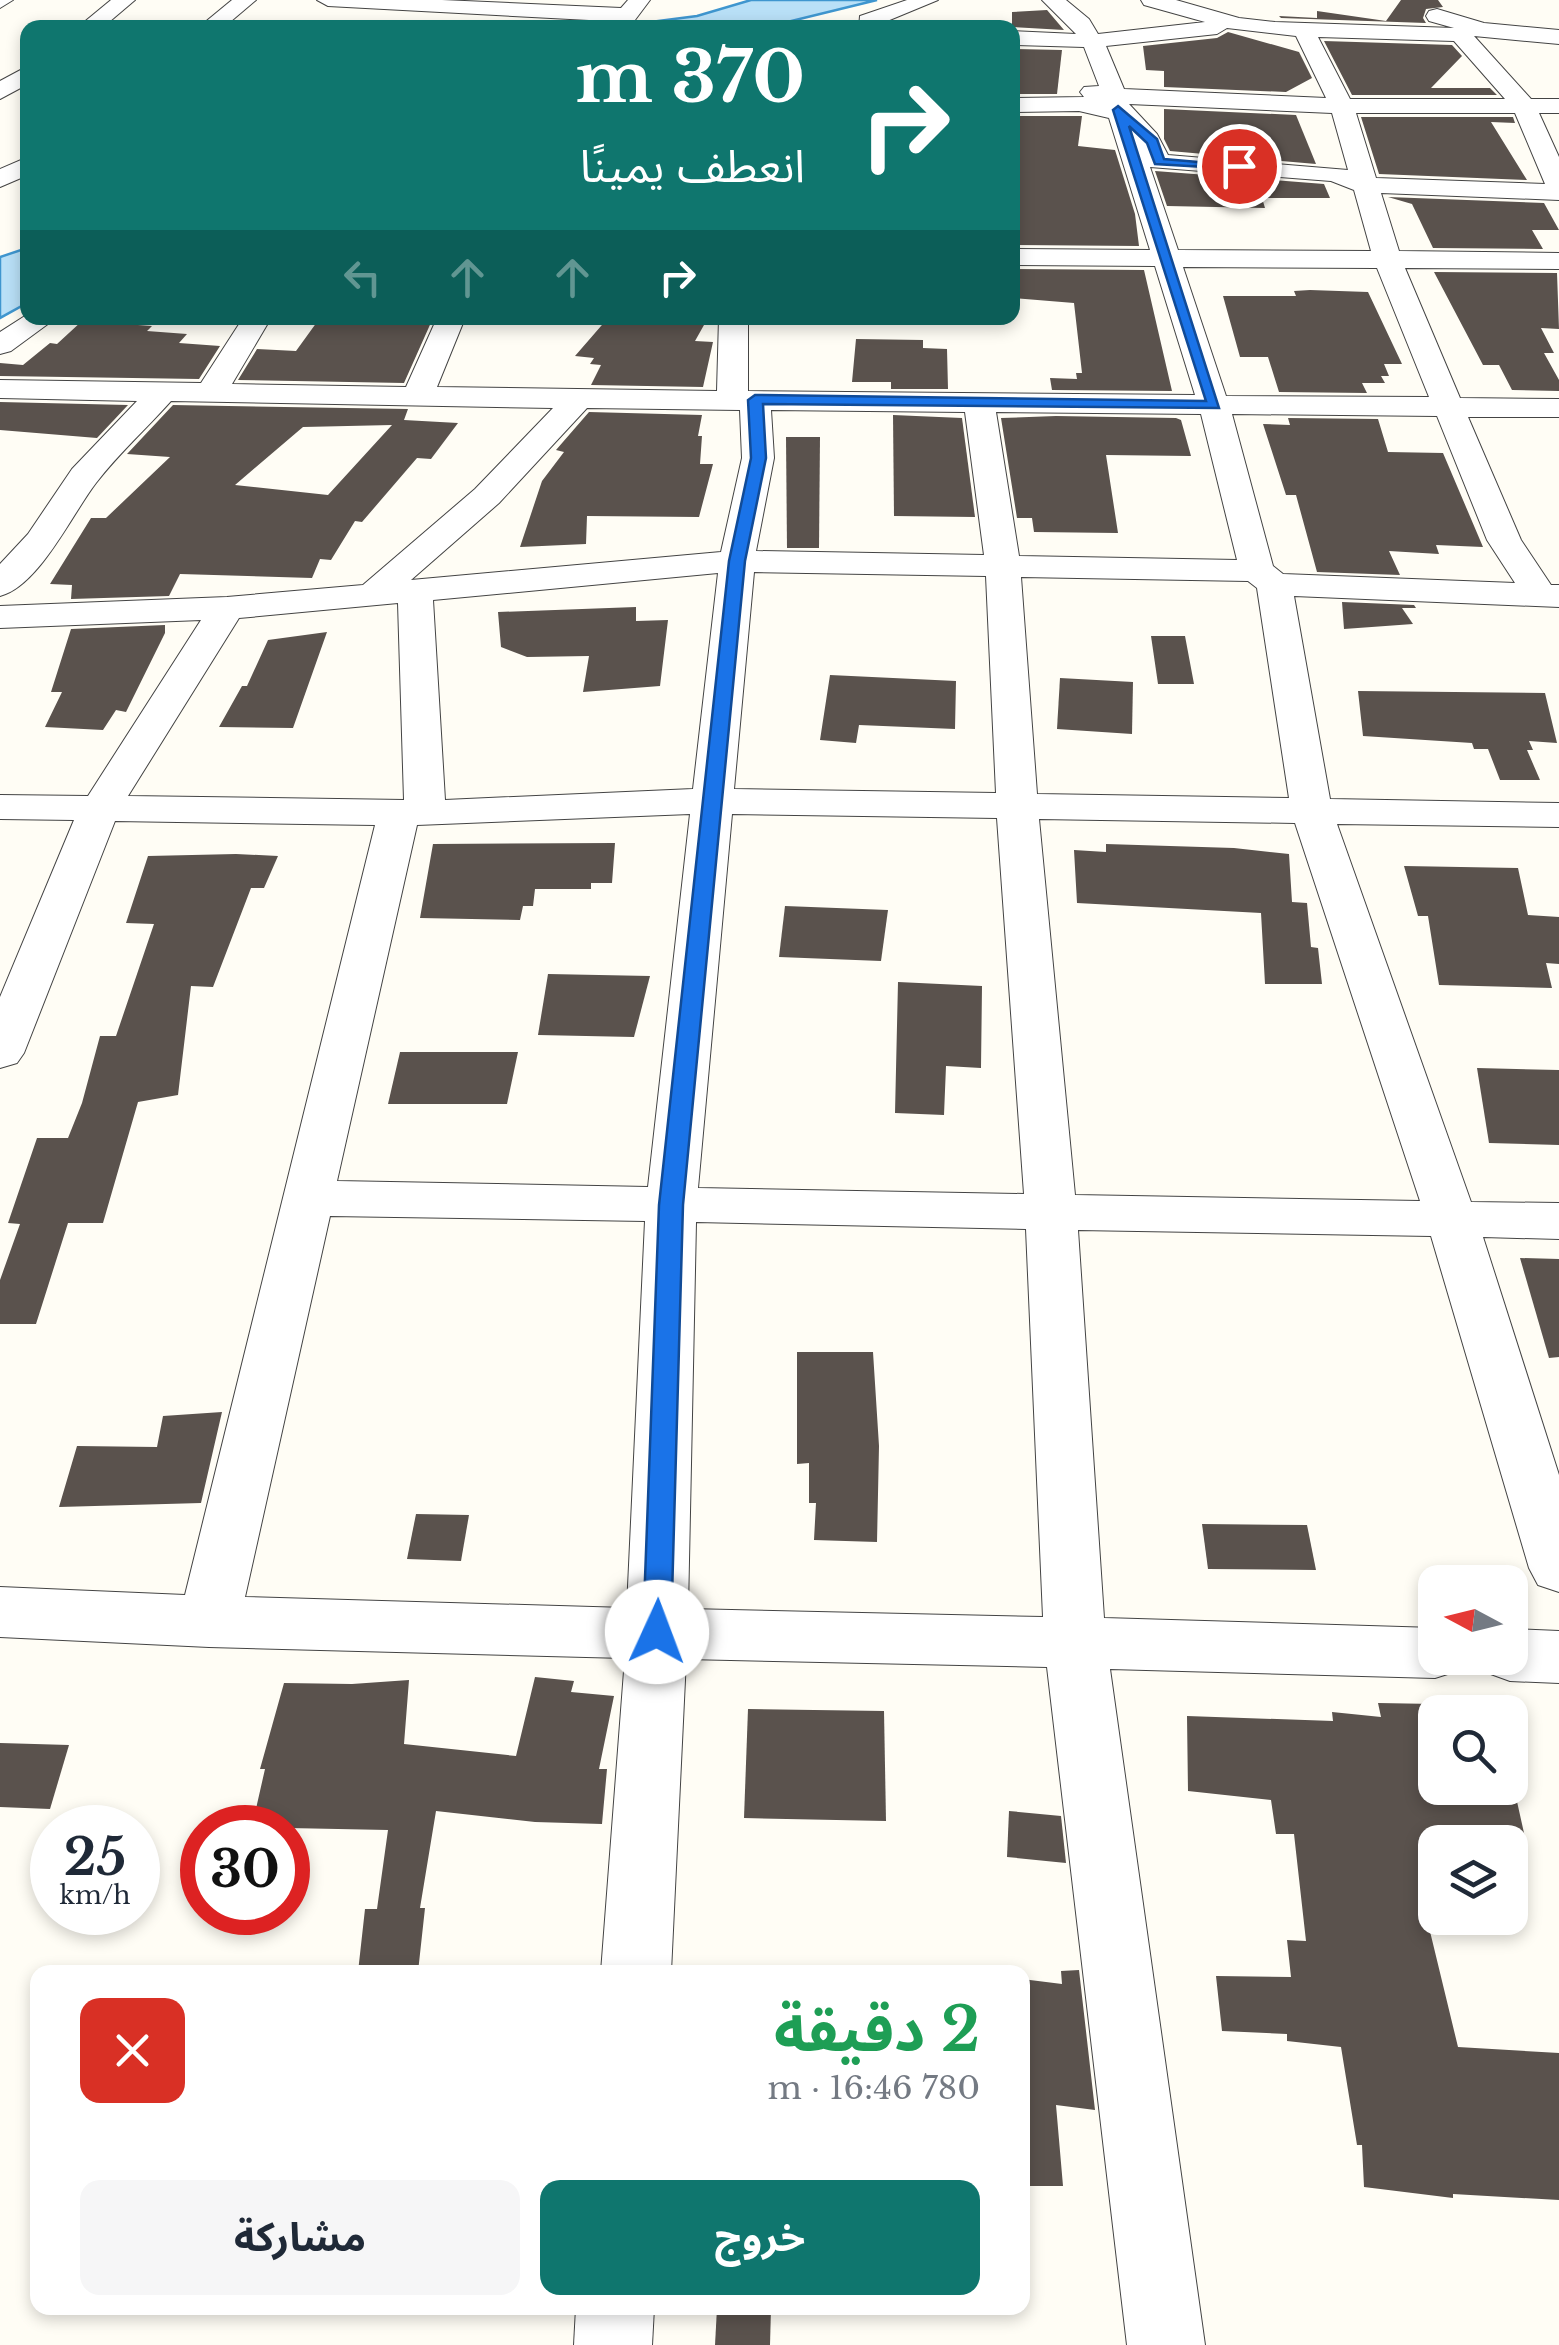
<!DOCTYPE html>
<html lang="ar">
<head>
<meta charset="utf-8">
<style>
  body { margin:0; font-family:"Libre Baskerville","Noto Sans Arabic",serif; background:#f6f6f7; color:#1f2937; direction:rtl; height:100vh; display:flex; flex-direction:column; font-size:38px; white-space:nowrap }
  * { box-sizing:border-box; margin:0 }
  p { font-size:32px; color:#747a83 }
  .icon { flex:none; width:55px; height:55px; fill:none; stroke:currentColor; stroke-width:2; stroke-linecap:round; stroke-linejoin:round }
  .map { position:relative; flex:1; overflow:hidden; direction:ltr }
  .side { position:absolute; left:30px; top:1965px; width:1000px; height:350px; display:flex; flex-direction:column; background:#fff; border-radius:20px; box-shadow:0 5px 15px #0003; direction:rtl }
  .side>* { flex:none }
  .top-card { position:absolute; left:20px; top:20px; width:1000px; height:305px; border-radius:20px; box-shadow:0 5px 15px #0003; direction:rtl; background:#0f766e; color:#fff; overflow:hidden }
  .needle { width:65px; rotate:277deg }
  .controls { position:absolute; left:1418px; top:1565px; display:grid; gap:20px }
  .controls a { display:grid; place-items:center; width:110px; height:110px; border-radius:20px; background:#fff; box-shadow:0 5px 15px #0003; font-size:50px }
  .speed { position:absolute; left:30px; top:1805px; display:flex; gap:20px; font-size:50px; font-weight:700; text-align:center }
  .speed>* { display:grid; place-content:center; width:130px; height:130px; border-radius:50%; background:#fff; box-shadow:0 5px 15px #0003; line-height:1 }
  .speed small { font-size:25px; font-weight:400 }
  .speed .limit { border:15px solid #d22; background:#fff; color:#111 }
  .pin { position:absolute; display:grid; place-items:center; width:85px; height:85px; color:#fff; margin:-42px; border:5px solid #fff; border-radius:50%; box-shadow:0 2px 10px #0007 }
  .me { position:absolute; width:110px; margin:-55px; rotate:2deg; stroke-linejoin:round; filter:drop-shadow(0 0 8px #0008) }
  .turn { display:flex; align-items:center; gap:35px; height:210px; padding:0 50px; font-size:45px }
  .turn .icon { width:130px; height:130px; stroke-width:2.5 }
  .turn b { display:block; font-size:70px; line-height:85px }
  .lanes { display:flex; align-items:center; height:95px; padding:0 50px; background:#0003; justify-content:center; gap:50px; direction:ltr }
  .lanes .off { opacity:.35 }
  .round { display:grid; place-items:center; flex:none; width:105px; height:105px; border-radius:20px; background:#f6f6f7 }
  .summary { display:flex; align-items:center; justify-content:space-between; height:170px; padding:0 50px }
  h1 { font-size:60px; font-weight:700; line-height:75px; color:#1e9e55 }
  .button { display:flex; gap:20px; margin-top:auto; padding:20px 50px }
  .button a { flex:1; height:115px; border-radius:20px; background:#0f766e; color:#fff; font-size:40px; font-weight:700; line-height:115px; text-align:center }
  .button a+a { background:#f6f6f7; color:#1f2937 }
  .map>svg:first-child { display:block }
</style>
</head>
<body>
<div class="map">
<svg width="1559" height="2345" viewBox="0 0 1559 2345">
  <rect width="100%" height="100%" fill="#fffdf5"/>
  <g fill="#b9e0f7" stroke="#3f96cf" stroke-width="2.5">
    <path d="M751 0H877L767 27H612L697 16Z"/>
    <path d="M27 248V303L0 318V257Z"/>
  </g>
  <g fill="#5a524d" fill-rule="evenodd">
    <path d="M1401 0H1438L1443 7 1426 9 1423 18 1426 23 1281 18 1279 16 1317 18V11L1386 21Z"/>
    <path d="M1047 10 1064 30 1012 27V12Z"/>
    <path d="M1228 32 1299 52 1312 78 1286 92 1164 87V71L1146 70 1143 46 1217 38Z"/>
    <path d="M1324 41 1452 45 1462 56 1431 88H1490L1497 95H1352Z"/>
    <path d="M1012 49 1062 50 1057 94H1012Z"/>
    <path d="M1164 109 1296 115 1316 164 1170 151 1164 139Z"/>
    <path d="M1012 116H1082L1078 146 1115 150 1135 214 1139 246 1012 245Z"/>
    <path d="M1361 117H1513L1515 123 1491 122 1527 180 1379 174Z"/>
    <path d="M1155 171 1324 184 1330 198H1262L1265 208 1167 206Z"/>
    <path d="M1388 197 1544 203 1559 230H1532L1543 249 1433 248 1412 204Z"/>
    <path d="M1012 269 1144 270 1172 391 1052 390 1050 378 1077 379 1076 373H1082L1074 303 1012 298Z"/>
    <path d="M1434 272 1557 273 1559 329 1541 328 1554 353H1544L1559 380V391L1512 390 1499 365H1483Z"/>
    <path d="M1310 290 1368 292 1402 364H1384L1389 376H1381L1385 383H1362L1367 393 1279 392 1268 357H1240L1223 296H1296L1294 291Z"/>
    <path d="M406 318H433L404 383 238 380 257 349 296 351 317 322 357 324Z"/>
    <path d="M608 318 704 325 695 341 713 342 703 387 591 385 601 365 590 364 594 358 575 356Z"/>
    <path d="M82 321 152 326 147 331 187 334 179 343 220 346 199 379 0 376V363L23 365 50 343 57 344Z"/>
    <path d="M856 339 923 340V348L947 349 948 389H891V382H852Z"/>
    <path d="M0 402 128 405 97 438 0 430Z"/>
    <path d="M173 405 408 409 404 420 458 423 431 459 417 458 362 522 355 521 331 560 320 559 312 578 180 574 169 596 71 599 72 585 50 584 91 518H106L170 457 127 454ZM392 425 328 495 235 485 303 427Z"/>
    <path d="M589 412 702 415 698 436H702L700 464H713L699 517 587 516 586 544 520 547 542 481 564 452 556 450Z"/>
    <path d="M893 415 962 418 975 517 894 516Z"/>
    <path d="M1056 416 1176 418 1181 420 1191 456 1106 455 1118 533 1034 532 1032 518H1017L1001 418Z"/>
    <path d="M1288 418 1378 419 1388 452 1443 453 1483 547 1436 545 1439 554 1389 551 1400 575 1317 572 1296 495H1286L1263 424 1290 425Z"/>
    <path d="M786 437H820L819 548H787Z"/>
    <path d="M1342 602 1414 605 1416 608H1402L1413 624 1344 629Z"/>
    <path d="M636 607V621L668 620 660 686 583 692 589 656 527 657 501 647 498 612Z"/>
    <path d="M165 625V633L126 712 116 710 103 730 45 727 62 692H51L71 629Z"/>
    <path d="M327 632 293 728 219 727 242 686H247L268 640Z"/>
    <path d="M1151 636H1185L1194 684H1158Z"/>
    <path d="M830 675 956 681 955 729 859 725 856 743 820 740Z"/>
    <path d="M1060 678 1133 682 1132 734 1057 729Z"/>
    <path d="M1358 691 1545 693 1557 743 1529 741 1533 750H1527L1540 780H1500L1488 749H1474L1472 743 1363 736Z"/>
    <path d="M615 843 612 883H591V889H535L533 906H523L520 920 420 918 433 844Z"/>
    <path d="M1106 844 1234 848 1289 854 1292 902 1307 903 1311 947 1318 948 1322 984H1265L1261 913 1077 903 1074 850 1106 852Z"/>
    <path d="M236 854 278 856 264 888H251L213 987 191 986 178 1095 138 1102 103 1223H68L36 1324H0V1280L20 1224 8 1223 37 1138H68L82 1103 100 1036H116L154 924 126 923 148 856Z"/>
    <path d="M1404 866 1518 868 1528 915 1559 917V964L1546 963 1552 988 1439 985 1428 916H1418Z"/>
    <path d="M785 906 888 910 881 961 779 957Z"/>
    <path d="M548 974 650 976 634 1037 538 1035Z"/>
    <path d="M898 982 982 986 981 1068 946 1066 944 1115 895 1113Z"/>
    <path d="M400 1052H518L507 1104H388Z"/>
    <path d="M1477 1068 1559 1070V1145L1489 1143Z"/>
    <path d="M1520 1258 1559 1259V1357L1549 1358Z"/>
    <path d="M797 1352H873L879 1446 877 1542 814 1540 816 1503H809V1463L797 1464Z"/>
    <path d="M222 1412 201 1503 59 1507 77 1446 157 1447 163 1416Z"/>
    <path d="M416 1514 469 1515 461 1561 407 1559Z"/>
    <path d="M1202 1524 1307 1525 1316 1570 1208 1569Z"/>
    <path d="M535 1677 574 1681 571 1692 614 1696 599 1769H607L602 1824 535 1822 436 1811 420 1908H425L418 1972H358L365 1909H377L388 1830 288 1828V1822H253L265 1769H260L284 1683 352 1684 409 1680 404 1744 516 1756Z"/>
    <path d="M1378 1703 1435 1704V1788H1514L1526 1842H1435V1918L1438 1920 1427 1919 1458 2047 1559 2053V2200L1453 2194V2198L1364 2187 1362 2145H1357L1341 2047 1287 2041V2034L1222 2031 1216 1976 1291 1977 1287 1940 1306 1941 1294 1834H1276L1271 1800 1188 1791 1187 1716 1333 1721 1332 1712 1381 1717Z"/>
    <path d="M748 1709 884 1711 886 1821 744 1818Z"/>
    <path d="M0 1743 69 1745 50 1809 0 1807Z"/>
    <path d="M1009 1811 1061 1816 1066 1863 1007 1857Z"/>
    <path d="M1079 1970 1095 2110 1056 2105 1063 2186H1022V1979L1062 1984 1061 1971Z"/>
    <path d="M717 2308H771L770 2345H715Z"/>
  </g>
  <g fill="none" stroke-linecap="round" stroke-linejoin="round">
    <g stroke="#444" stroke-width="2">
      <g id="street">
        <path d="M0 0H13L0 8Z"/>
        <path d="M111 0H135L102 28H77Z"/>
        <path d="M232 0H256L223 28H198Z"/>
        <path d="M317 0H442L621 8 628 0H650L635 20 627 22 328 6Z"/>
        <path d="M907 0H938L880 24 881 28H859L860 16Z"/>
        <path d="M1042 0H1066L1089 19 1098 34 1205 22 1144 5 1141 0H1176L1239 18 1275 22 1454 28 1429 21 1426 16 1429 11 1437 9 1484 23 1559 30V44L1474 36 1531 99H1559V113H1539L1559 157V200L1381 193 1399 251 1559 253V269L1405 268 1460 398 1559 399V417H1468L1521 540 1551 585H1559V607L1294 596 1330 799 1559 803V827L1337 824 1471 1202 1559 1203V1239L1483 1237 1559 1475V1592L1538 1585 1529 1568 1431 1236 1078 1230 1104 1618 1435 1628V1658H1464L1457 1671 1435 1678 1110 1669 1205 2345H1127L1047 1667 686 1659 671 1972H601L625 1658 209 1647 0 1637V1587L185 1595 375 825 115 821 24 1053 17 1063 0 1068V997L74 820 0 819V795L88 796 201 620 0 628V606L227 597 363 585 475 489 553 408 171 401C147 428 118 454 96 483 72 514 39 586 0 596V564L28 534 72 469 137 401 0 398V380L201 383 243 318H271L232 384 406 387 437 318H465L437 387 717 391 719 318H748V391L1195 395 1155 266 1012 265V249L1150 250 1109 118 1079 111 1012 112V98L1084 97 1080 92 1084 87 1099 86 1084 47 1012 45V31L1076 34ZM1227 28 1296 36 1326 98 1124 89 1106 46 1217 34ZM1318 37 1454 41 1505 99H1350ZM1129 104 1332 113 1348 170 1168 155 1157 134ZM1356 113H1515L1545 184 1376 178ZM1150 167 1331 181 1354 190 1371 251 1178 250ZM1183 267 1377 268 1429 397 1226 396ZM587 408 740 410 742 458 721 552 411 580 499 503ZM771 410 965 412 984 555 756 551 774 458ZM996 412 1201 414 1237 560 1019 556ZM1232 414 1437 416 1487 540 1515 583 1283 574 1273 566ZM754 572 986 576 996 793 734 789ZM718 573 693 789 445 800 433 600ZM1021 577 1248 581 1257 588 1289 798 1037 794ZM398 603 404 800 128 796 239 618ZM690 814 648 1187 337 1181 417 825ZM732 814 997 818 1024 1194 698 1188ZM1039 819 1295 823 1420 1201 1075 1195ZM330 1216 645 1221 627 1608 245 1597ZM696 1222 1026 1229 1043 1617 688 1609Z"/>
        <path d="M28 66V84L0 99V81Z"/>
        <path d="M28 157V175L0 187V169Z"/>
        <path d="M28 314V318H56L11 351 0 354V332Z"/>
        <path d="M1510 1629 1559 1631V1683L1510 1681 1488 1673 1480 1658H1510Z"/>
        <path d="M576 2308H654L652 2345H574Z"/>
      </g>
    </g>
    <use href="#street" fill="#fff" fill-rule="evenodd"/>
  </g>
  <path fill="#1a73e8" stroke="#114b97" stroke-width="2.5" d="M1118 106 1157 139 1164 159 1245 166 1239 169 1155 164 1147 143 1129 126 1219 408 763 404 766 458 745 561 683 1205 671 1632 667 1640 657 1644 647 1640 643 1632 659 1205 729 561 751 458 748 400 755 395 1206 401 1113 110Z"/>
</svg>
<div class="controls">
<a><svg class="needle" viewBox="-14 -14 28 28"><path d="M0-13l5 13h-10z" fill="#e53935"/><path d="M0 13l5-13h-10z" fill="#747a83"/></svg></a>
<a><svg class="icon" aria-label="search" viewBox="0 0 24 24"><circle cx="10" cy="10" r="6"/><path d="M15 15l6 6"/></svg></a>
<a><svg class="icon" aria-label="layers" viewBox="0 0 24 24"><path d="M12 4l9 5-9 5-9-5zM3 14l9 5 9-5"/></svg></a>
</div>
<div class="speed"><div>25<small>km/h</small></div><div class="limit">30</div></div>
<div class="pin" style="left:1239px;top:166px;background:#d93025"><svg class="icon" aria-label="arrive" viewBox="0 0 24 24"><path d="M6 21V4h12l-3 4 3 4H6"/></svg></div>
<svg class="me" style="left:657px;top:1632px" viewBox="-20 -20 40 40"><circle r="19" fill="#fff"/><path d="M0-13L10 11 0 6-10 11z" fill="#1a73e8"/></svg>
<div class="top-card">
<div class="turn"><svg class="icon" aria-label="right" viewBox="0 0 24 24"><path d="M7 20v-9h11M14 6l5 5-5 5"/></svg><div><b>370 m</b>انعطف يمينًا</div></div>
<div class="lanes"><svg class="icon off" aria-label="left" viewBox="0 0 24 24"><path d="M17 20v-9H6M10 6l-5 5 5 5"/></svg><svg class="icon off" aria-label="ahead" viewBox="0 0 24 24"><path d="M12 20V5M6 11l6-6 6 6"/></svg><svg class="icon off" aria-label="ahead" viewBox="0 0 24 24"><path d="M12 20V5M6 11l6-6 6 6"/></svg><svg class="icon" aria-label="right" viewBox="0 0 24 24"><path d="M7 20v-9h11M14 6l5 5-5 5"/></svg></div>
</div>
<section class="side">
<div class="summary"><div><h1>2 دقيقة</h1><p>780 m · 16:46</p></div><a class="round" style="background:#d93025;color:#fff"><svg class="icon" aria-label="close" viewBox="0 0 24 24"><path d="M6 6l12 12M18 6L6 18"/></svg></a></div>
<div class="button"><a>خروج</a><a>مشاركة</a></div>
</section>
</div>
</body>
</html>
